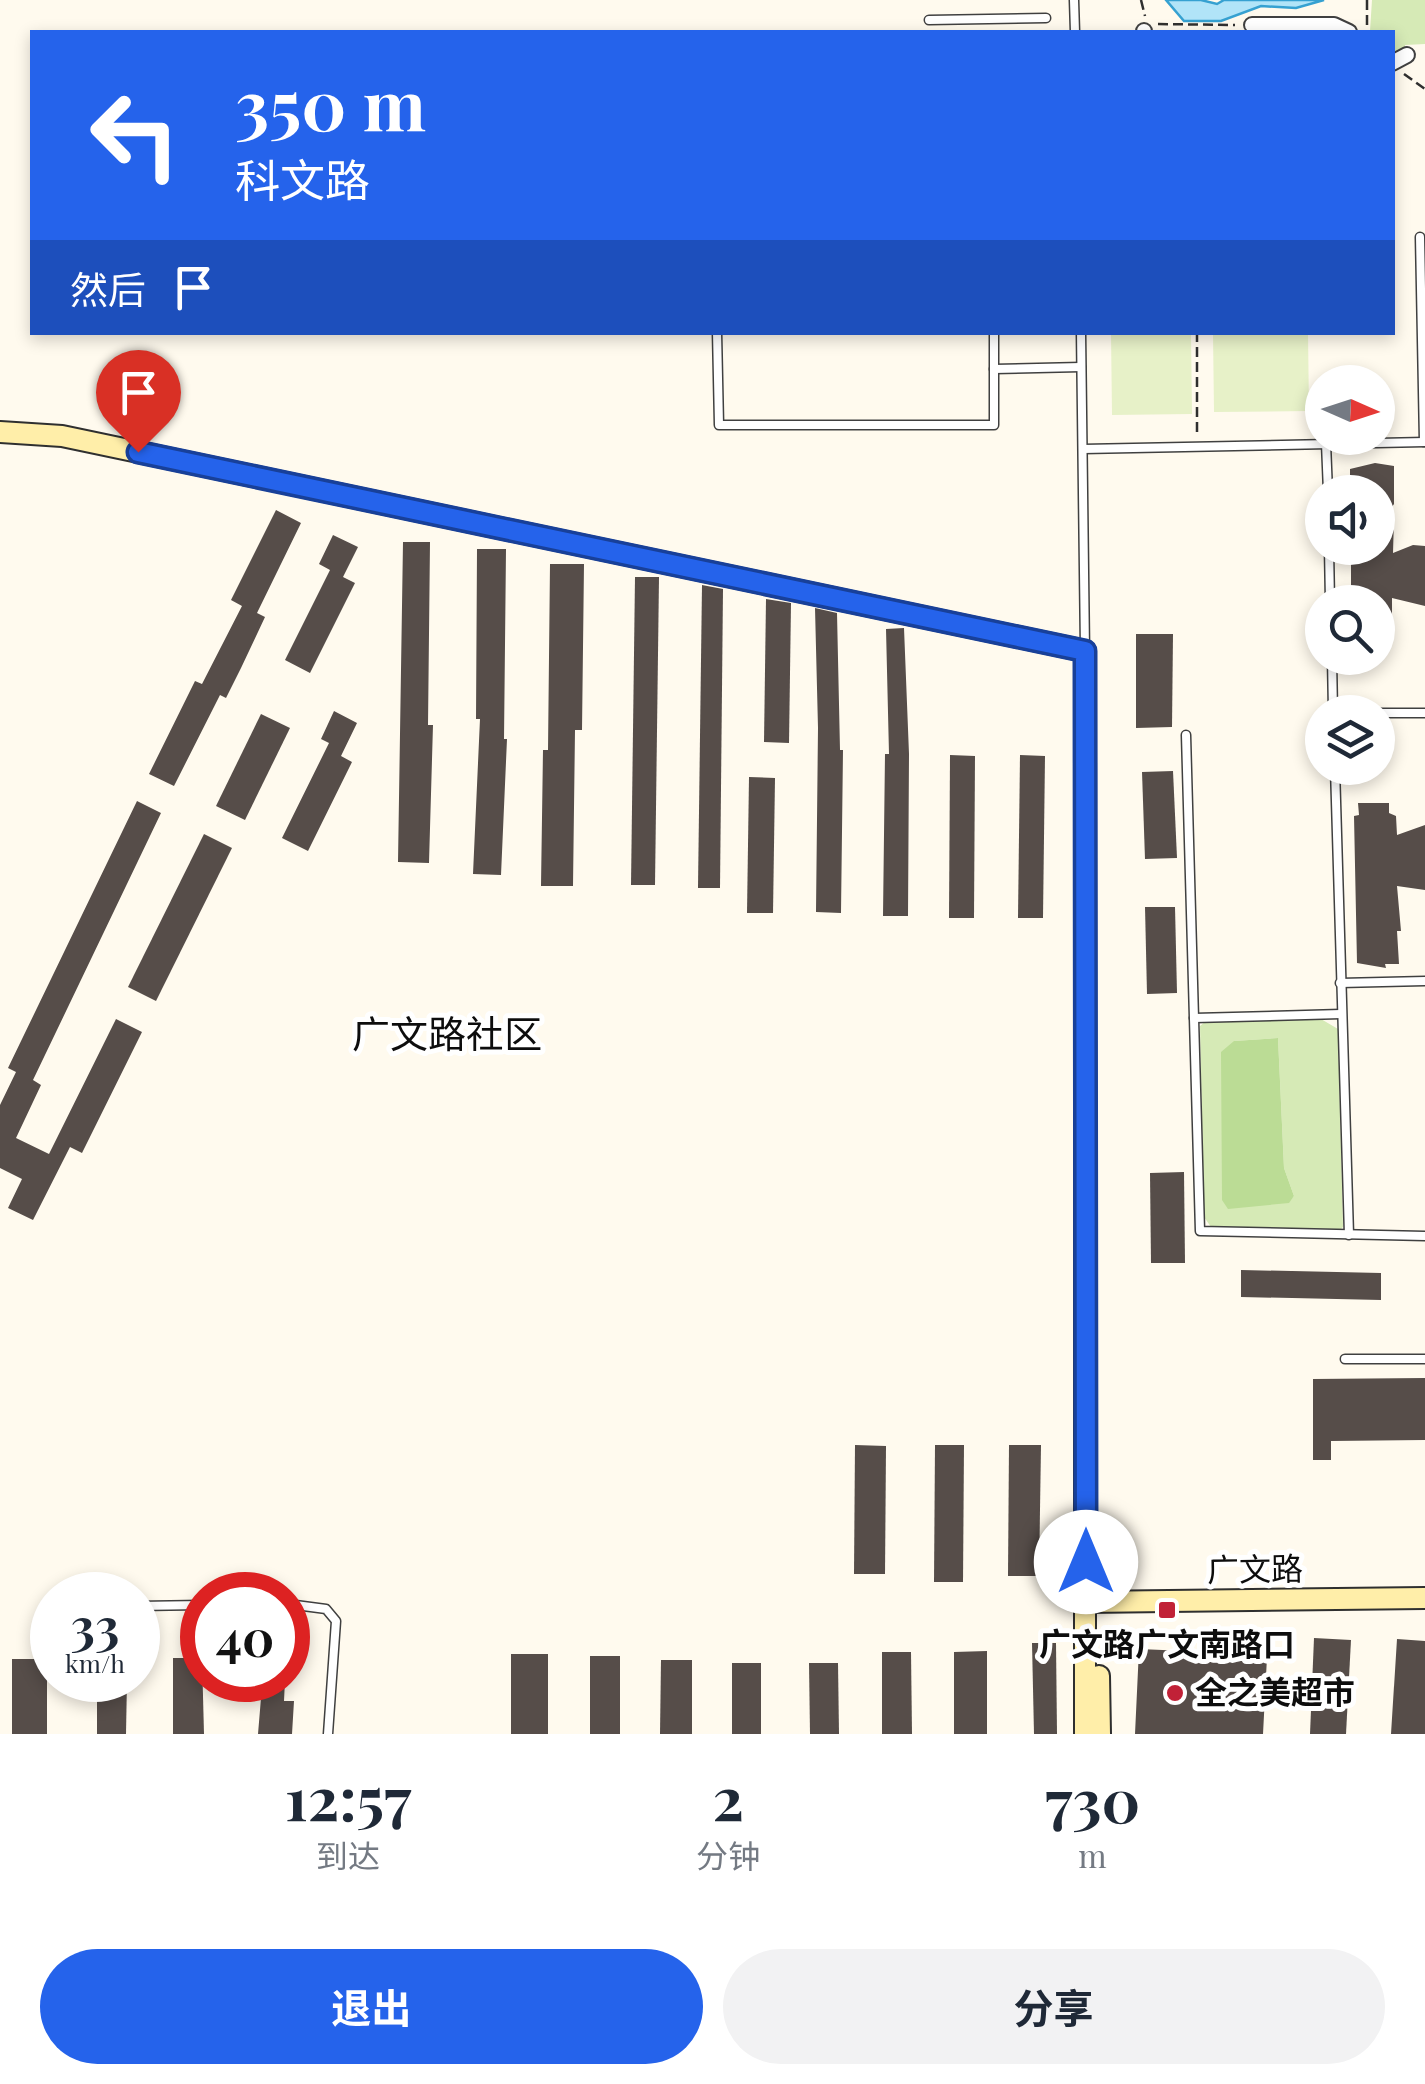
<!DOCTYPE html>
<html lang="zh">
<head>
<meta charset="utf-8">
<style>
  body { margin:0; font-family:"Playfair Display","Noto Sans SC",serif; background:#f2f2f3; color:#1f2937; height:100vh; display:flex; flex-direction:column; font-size:38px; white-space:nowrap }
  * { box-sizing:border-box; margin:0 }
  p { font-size:32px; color:#747a83 }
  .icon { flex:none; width:55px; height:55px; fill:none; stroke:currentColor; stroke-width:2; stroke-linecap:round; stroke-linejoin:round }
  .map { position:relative; height:1734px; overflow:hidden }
  .drawer { display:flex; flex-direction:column; background:#fff; flex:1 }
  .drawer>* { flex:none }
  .guide { position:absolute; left:30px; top:30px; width:1365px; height:305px; border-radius:0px; box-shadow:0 5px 15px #0003; background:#2563eb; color:#fff; overflow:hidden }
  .needle { width:65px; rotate:93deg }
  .buttons { position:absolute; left:1305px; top:365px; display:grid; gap:20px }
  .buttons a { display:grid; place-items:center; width:90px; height:90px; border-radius:50%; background:#fff; box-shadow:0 5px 15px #0003; font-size:50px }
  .speed { position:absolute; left:30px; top:1572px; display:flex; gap:20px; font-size:50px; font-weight:700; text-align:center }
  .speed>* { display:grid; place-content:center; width:130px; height:130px; border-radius:50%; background:#fff; box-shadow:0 5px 15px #0003; line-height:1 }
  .speed small { font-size:25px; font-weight:400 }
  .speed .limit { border:15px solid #d22; background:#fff; color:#111 }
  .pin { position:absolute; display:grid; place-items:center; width:85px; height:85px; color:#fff; margin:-102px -42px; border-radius:50% 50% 50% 0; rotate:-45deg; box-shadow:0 0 10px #0007 }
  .pin .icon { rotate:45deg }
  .me { position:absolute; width:110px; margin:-55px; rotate:0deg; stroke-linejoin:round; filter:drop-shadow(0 0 8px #0008) }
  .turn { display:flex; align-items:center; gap:35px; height:210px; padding:0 40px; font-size:45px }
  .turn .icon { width:130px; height:130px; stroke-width:2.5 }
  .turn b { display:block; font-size:70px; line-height:85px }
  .then { display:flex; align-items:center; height:95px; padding:0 40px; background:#0003; gap:20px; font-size:38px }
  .eta { display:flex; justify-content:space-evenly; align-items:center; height:170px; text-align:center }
  .eta b { font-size:60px; font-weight:700; line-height:70px }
  .button { display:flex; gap:20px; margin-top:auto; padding:20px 40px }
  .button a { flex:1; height:115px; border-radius:60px; background:#2563eb; color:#fff; font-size:40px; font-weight:700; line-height:115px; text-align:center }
  .button a+a { background:#f2f2f3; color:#1f2937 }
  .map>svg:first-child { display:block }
</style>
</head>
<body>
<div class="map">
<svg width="1425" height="1734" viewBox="0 0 1425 1734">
  <rect width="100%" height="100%" fill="#fffaee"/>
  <g fill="#d6eab6" fill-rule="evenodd">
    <path d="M1372 0H1425V44L1405 45V53H1393L1392 32 1370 31Z"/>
    <path d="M1321 1019 1338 1029 1343 1227 1339 1231 1211 1227 1204 1217 1200 1026 1206 1021ZM1278 1038 1284 1168 1294 1196 1288 1203 1234 1041Z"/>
  </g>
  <path fill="#bbdc95" d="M1278 1038 1284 1168 1294 1196 1289 1203 1228 1209 1222 1200 1221 1052 1234 1041Z"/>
  <g fill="#e7f1c8">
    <path d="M1111 333H1191L1192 414 1112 415Z"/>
    <path d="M1213 333H1308L1309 411 1214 412Z"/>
  </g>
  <path fill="#b1e4f8" stroke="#36a1d1" stroke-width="2.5" d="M1166 0H1201L1217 4 1224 0H1324L1296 8 1261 6 1221 21H1184Z"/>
  <g fill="#564d49">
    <path d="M1375 463 1394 466V504L1387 514 1394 518 1393 553 1413 545 1425 546V606L1392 598V616L1378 618V602H1351V548H1378V492H1350V469Z"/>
    <path d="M276 510 301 523 257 613 265 617 241 668 226 698 220 695 174 786 149 774 195 681 202 684 242 606 231 600Z"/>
    <path d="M333 535 358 547 343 577 355 583 310 673 285 660 330 570 319 564Z"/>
    <path d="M403 542H430L428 725H433L429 863 398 862Z"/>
    <path d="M477 549H506L504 739H507L501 875 473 874 480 719H476Z"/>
    <path d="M550 564H584L582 730H575L573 886H541L543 750H548Z"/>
    <path d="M635 577H659L655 885H631Z"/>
    <path d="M702 585 723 589 720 888H698Z"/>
    <path d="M766 599 791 603 789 743 764 742Z"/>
    <path d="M815 608 837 613 840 750H843L841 913 816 912 818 728Z"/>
    <path d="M904 628 909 754 908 916H883L885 754H889L886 629Z"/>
    <path d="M1136 634H1173L1172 727 1136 728Z"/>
    <path d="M334 711 357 723 341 756 352 762 308 851 282 838 329 743 321 739Z"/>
    <path d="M261 714 290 728 245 820 216 806Z"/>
    <path d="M950 755 975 756 974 918H949Z"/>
    <path d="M1020 755 1045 756 1043 918H1018Z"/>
    <path d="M1173 771 1177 858 1145 859 1142 772Z"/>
    <path d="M749 777 775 778 773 913H747Z"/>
    <path d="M137 801 161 813 33 1080 41 1085 16 1138 49 1154 116 1019 142 1032 82 1153 70 1147 33 1220 8 1208 22 1179 0 1168V1105L16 1072 8 1068Z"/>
    <path d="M1358 803H1389V813L1396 816 1397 835 1425 825V890L1397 886 1401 931H1397L1399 964H1385L1386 968 1357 963 1354 816 1359 815Z"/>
    <path d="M204 834 232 848 156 1001 128 987Z"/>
    <path d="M1145 907H1175L1177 993 1147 994Z"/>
    <path d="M1184 1172 1185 1263H1151L1150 1173Z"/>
    <path d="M1241 1270 1381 1273V1300L1241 1297Z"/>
    <path d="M1425 1378V1440L1331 1441V1460H1313V1379Z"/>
    <path d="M855 1445 886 1446 885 1574H854Z"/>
    <path d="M935 1445H964L963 1582H934Z"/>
    <path d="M1009 1445H1041L1039 1576H1008Z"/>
    <path d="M1234 1636 1268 1638 1263 1734H1135L1139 1649 1233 1653Z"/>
    <path d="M1314 1638 1351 1640 1346 1734H1310Z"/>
    <path d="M1397 1639 1425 1641V1734H1391Z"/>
    <path d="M1032 1643H1056L1057 1734H1034Z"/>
    <path d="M987 1651V1734H954V1652Z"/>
    <path d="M882 1652H911L912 1734H882Z"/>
    <rect x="511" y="1654" width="37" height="80"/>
    <rect x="590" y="1656" width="30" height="78"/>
    <path d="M173 1658H202L204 1734H173Z"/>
    <rect x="12" y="1659" width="35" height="75"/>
    <path d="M661 1660H692V1734H660Z"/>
    <rect x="732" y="1663" width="29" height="71"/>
    <path d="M809 1663H838L839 1734H810Z"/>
    <path d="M97 1680H127L126 1734H97Z"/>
    <path d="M250 1680H285L284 1701H294L292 1734H258L261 1698 248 1697Z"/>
  </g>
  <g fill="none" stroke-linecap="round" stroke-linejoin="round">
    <g stroke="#404040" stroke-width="11">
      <g id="lane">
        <path d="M1074 0 1075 32"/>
        <path d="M929 20 1046 18"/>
        <path d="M1420 237 1424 442"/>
        <path d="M717 332 719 425H994V332"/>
        <path d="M1081 332 1085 651"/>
        <path d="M994 369 1081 367"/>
        <path d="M1326 443 1328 492"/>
        <path d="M1083 449 1425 442"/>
        <path d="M1329 548 1330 602"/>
        <path d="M1332 658 1333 712"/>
        <path d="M1378 713H1425"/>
        <path d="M1186 735 1200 1231 1425 1236"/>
        <path d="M1335 768 1349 1235"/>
        <path d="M1340 983 1425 981"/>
        <path d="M1194 1018 1341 1014"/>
        <path d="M1345 1359H1425"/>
        <path d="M288 1604 326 1609 336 1621 328 1734"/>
        <path d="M138 1606 202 1605"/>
      </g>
    </g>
    <g stroke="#404040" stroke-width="18">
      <g id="street">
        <path d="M1252 25H1334L1349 32"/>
        <path d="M1144 31V32"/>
        <path d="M1392 63 1407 55"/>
      </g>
    </g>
    <g stroke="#2f2f2f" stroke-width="24">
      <g id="secondary">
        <path d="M0 432 62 436 1085 651V1734"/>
        <path d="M1086 1602 1425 1598"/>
        <path d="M1099 1676 1100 1734"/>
      </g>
    </g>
    <g stroke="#2f2f2f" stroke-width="2.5" stroke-dasharray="10 5" stroke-linecap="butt">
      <path d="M1141 0 1145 16"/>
      <path d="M1367 0V31"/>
      <path d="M1158 24 1235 25"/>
      <path d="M1404 74 1425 89"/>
      <path d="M1197 332V435"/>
    </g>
    <use href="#lane" stroke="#fff" stroke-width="8"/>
    <use href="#street" stroke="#fff" stroke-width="14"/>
    <use href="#secondary" stroke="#ffeea9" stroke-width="20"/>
  </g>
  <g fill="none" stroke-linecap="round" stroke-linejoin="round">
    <g stroke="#184099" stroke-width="25">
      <path id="route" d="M138 452 1085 651 1086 1562"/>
    </g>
    <use href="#route" stroke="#2563eb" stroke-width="18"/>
  </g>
  <g fill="#c12137" stroke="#fff" stroke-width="4">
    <rect x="1157" y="1600" width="20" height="20" rx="5"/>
    <circle cx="1175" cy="1693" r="10"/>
  </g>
  <g text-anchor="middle" stroke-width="10" stroke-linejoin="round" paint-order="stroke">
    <g font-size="32" fill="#0d0d0d" stroke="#fff">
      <text transform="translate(1255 1570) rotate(-1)" y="11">广文路</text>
    </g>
    <g font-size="32" font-weight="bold" fill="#0d0d0d" stroke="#fff">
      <text x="1167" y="1656">广文路广文南路口</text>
      <text x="1195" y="1704" text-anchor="start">全之美超市</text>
    </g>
    <g font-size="38" fill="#0d0d0d" stroke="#fff">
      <text x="447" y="1048">广文路社区</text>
    </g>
  </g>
</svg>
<div class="buttons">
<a><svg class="needle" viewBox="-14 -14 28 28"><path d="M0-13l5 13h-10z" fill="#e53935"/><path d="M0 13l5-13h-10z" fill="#747a83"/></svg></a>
<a><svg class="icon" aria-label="sound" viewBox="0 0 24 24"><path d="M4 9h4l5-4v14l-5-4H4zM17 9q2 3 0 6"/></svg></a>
<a><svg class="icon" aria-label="search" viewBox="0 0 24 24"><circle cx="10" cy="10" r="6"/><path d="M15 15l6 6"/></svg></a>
<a><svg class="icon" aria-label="layers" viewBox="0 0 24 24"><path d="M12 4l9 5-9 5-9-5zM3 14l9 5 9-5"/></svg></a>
</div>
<div class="speed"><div>33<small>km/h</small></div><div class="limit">40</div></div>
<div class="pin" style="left:138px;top:452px;background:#d93025"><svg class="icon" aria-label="arrive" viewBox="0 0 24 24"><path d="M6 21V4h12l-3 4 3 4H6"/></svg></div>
<svg class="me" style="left:1086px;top:1562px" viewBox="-20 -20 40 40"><circle r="19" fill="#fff"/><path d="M0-13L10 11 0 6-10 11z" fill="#2563eb"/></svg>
<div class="guide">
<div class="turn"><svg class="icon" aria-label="left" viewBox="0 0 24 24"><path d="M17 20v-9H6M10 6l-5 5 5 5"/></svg><div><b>350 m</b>科文路</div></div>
<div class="then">然后<svg class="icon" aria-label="arrive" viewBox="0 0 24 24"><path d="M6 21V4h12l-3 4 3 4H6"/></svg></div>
</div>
</div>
<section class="drawer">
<div class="eta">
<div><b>12:57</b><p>到达</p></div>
<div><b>2</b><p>分钟</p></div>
<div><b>730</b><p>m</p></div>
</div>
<div class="button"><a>退出</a><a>分享</a></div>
</section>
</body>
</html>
